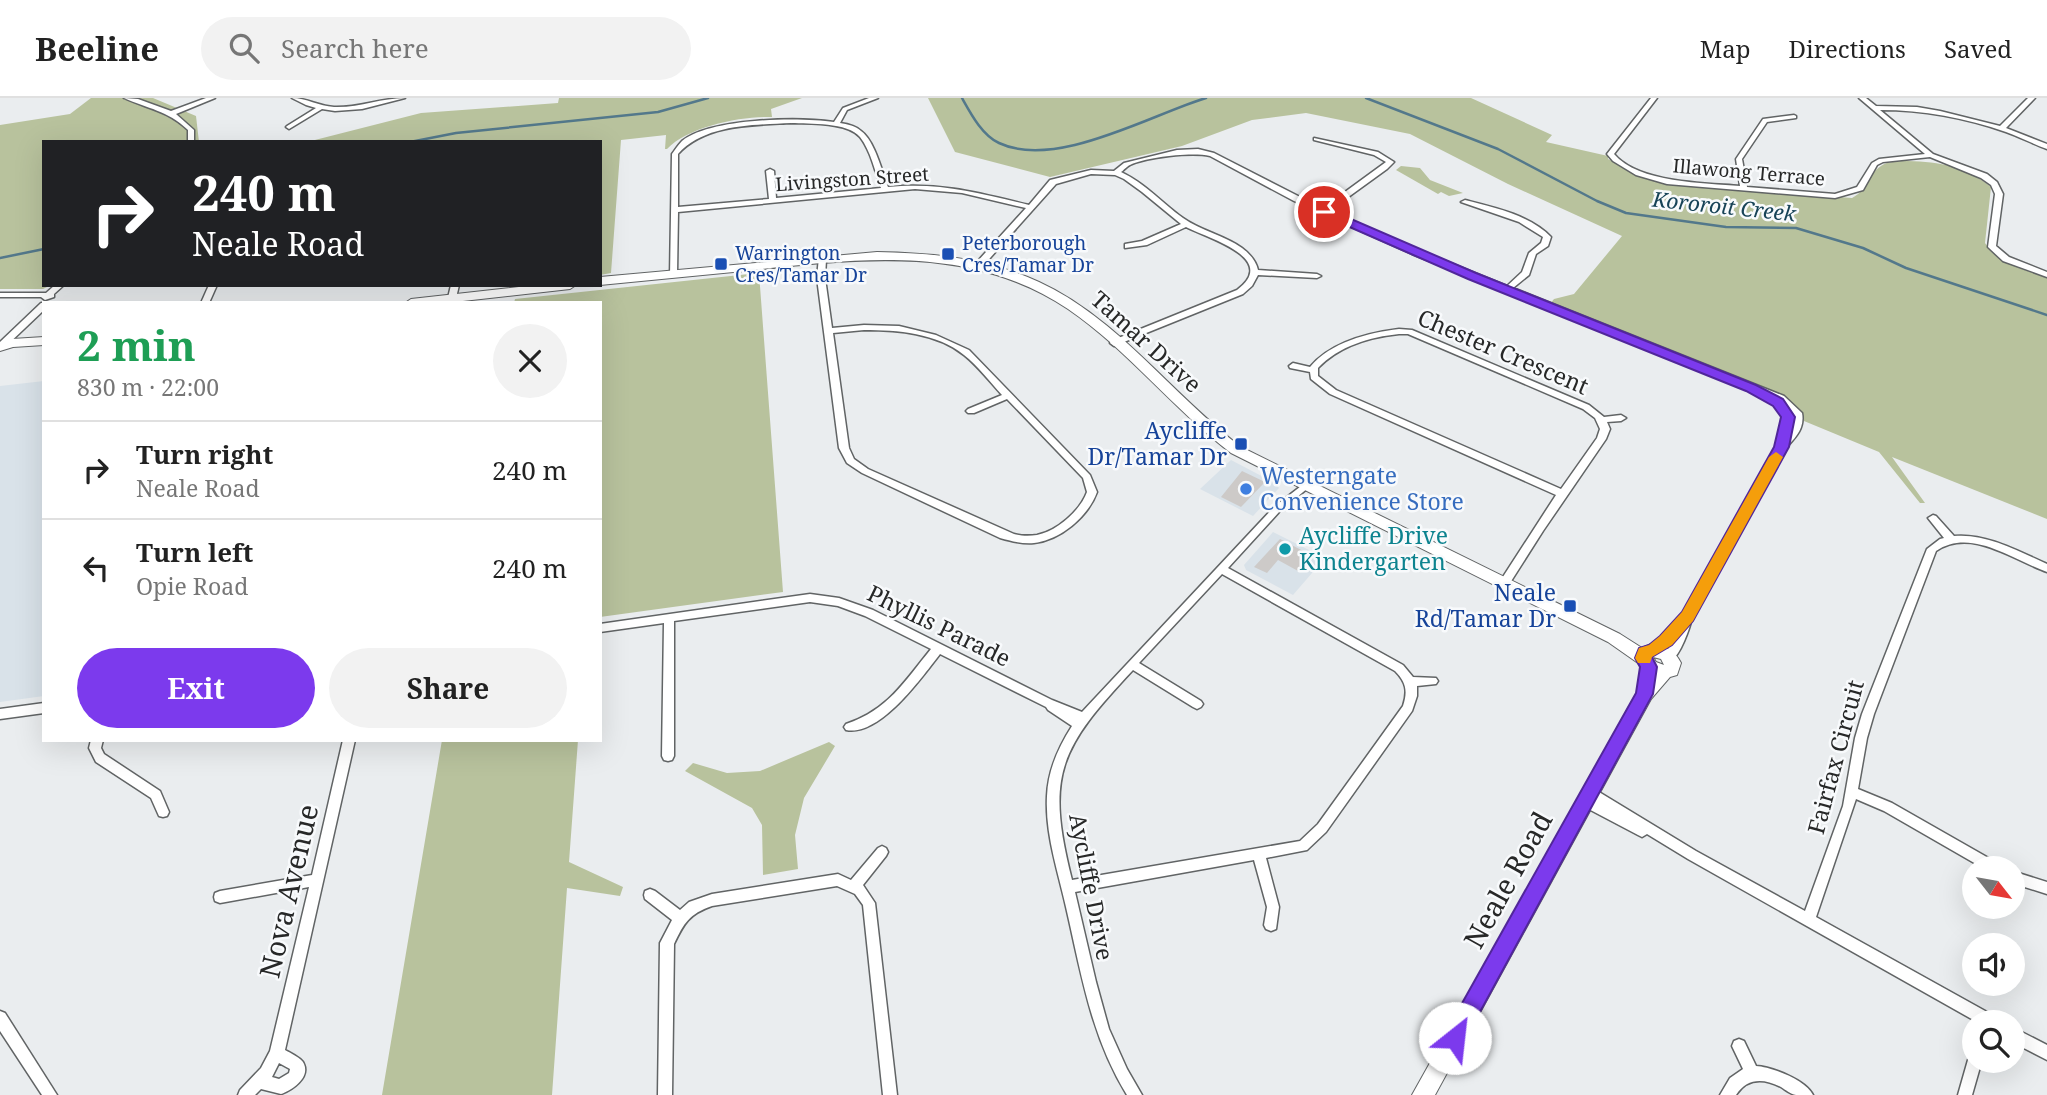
<!DOCTYPE html>
<html lang="en">
<head>
<meta charset="utf-8">
<style>
  body { margin:0; font-family:"Noto Serif",serif; background:#f2f2f2; color:#222; height:100vh; display:flex; flex-direction:column; font-size:26px; white-space:nowrap }
  * { box-sizing:border-box; margin:0 }
  p { font-size:23px; color:#767676 }
  .icon { flex:none; width:38px; height:38px; fill:none; stroke:currentColor; stroke-width:2; stroke-linecap:round; stroke-linejoin:round }
  .map { position:relative; flex:1; overflow:hidden }
  .side { position:absolute; left:42px; top:203px; width:560px; height:441px; display:flex; flex-direction:column; background:#fff; border-radius:0px; box-shadow:0 7px 28px #0002 }
  .side>* { flex:none }
  .hud { position:absolute; left:42px; top:42px; width:560px; height:147px; border-radius:0px; box-shadow:0 7px 28px #0002; background:#202124; color:#fff; overflow:hidden }
  .needle { width:46px; rotate:121deg }
  .buttons { position:absolute; left:1962px; top:758px; display:grid; gap:14px }
  .buttons a { display:grid; place-items:center; width:63px; height:63px; border-radius:50%; background:#fff; box-shadow:0 7px 28px #0002; font-size:35px }
  .pin { position:absolute; display:grid; place-items:center; width:60px; height:60px; color:#fff; margin:-30px; border:4px solid #fff; border-radius:50%; box-shadow:0 2px 7px #0007 }
  .me { position:absolute; width:77px; margin:-38px; rotate:29deg; stroke-linejoin:round; filter:drop-shadow(0 0 5px #0008) }
  .turn { display:flex; align-items:center; gap:24px; height:147px; padding:0 35px; font-size:32px }
  .turn .icon { width:91px; height:91px; stroke-width:2.5 }
  .turn b { display:block; font-size:49px; line-height:60px }
  .round { display:grid; place-items:center; flex:none; width:74px; height:74px; border-radius:37px; background:#f2f2f2 }
  .overview { display:flex; align-items:center; justify-content:space-between; height:119px; padding:0 35px }
  h1 { font-size:42px; font-weight:700; line-height:52px; color:#1e9e55 }
  .primary-button { display:flex; gap:14px; margin-top:auto; padding:14px 35px }
  .primary-button a { flex:1; height:80px; border-radius:42px; background:#7c3aed; color:#fff; font-size:28px; font-weight:700; line-height:80px; text-align:center }
  .primary-button a+a { background:#f2f2f2; color:#222 }
  ul { padding:0; list-style:none }
  li { display:flex; align-items:center; gap:21px; height:98px; padding:0 35px; border-top:2px solid #e0e0e0 }
  li div { flex:1 }
  li b { display:block; font-size:26px }
  li em { font-style:normal }
  header { display:flex; align-items:center; gap:42px; box-sizing:border-box; height:98px; padding:0 35px; background:#fff; border-bottom:2px solid #e0e0e0 }
  header strong { font-size:33px }
  nav { display:flex; gap:38px; margin-inline-start:auto; font-size:24px }
  .search { width:490px; height:63px; background:#f2f2f2; display:flex; align-items:center; gap:18px; box-sizing:border-box; padding:0 24px; border-radius:38px; color:#767676; font-size:26px }
  .map>svg:first-child { display:block }
</style>
</head>
<body>
<header>
<strong>Beeline</strong>
<div class="search"><svg class="icon" aria-label="search" viewBox="0 0 24 24"><circle cx="10" cy="10" r="6"/><path d="M15 15l6 6"/></svg>Search here</div>
<nav><a>Map</a><a>Directions</a><a>Saved</a></nav>
</header>
<div class="map">
<svg width="2047" height="997" viewBox="0 0 2047 997">
  <rect width="100%" height="100%" fill="#eaedef"/>
  <g fill="#d9e2e9">
    <path d="M44 283V598L0 604V288Z"/>
    <path d="M1231 362 1275 385 1279 390 1253 418 1200 391Z"/>
    <path d="M1273 434 1325 460 1293 497 1246 472 1244 467Z"/>
  </g>
  <g fill="#b8c29d">
    <path d="M91 0H153L196 18 199 44H44V187H51L43 191H0V27L70 16Z"/>
    <path d="M559 0H802L771 11 772 19C742 18 689 28 667 51H665L666 37 621 42 611 175 600 177V44H307L421 15 558 5Z"/>
    <path d="M928 0H1471L1552 37 1546 44 1608 58V61L1646 81 1663 85 1852 100C1869 91 1867 77 1881 68 1888 63 1900 63 1908 63 1940 64 1966 68 1991 89L1985 145C2000 166 2024 171 2047 180V421L1892 359 1925 405H1920L1879 354 1804 323 1802 316 1789 303 1550 206 1554 201 1574 196 1622 138 1508 86 1410 36 1306 15 1252 22 1182 48 1050 79 955 54Z"/>
    <path d="M1401 68 1420 70 1430 82 1463 95 1449 98 1441 94 1438 96 1396 72Z"/>
    <path d="M759 175 783 494 600 519V205H514L515 201Z"/>
    <path d="M442 642H578L569 764 623 789 620 798 567 790 552 997H382Z"/>
    <path d="M829 644 835 648 804 700 795 737 798 771 763 777 762 727 752 710 685 673 693 665 727 675 760 673Z"/>
  </g>
  <g fill="none" stroke-linecap="round" stroke-linejoin="round">
    <g stroke="#53788b" stroke-width="2.5">
      <path d="M962 0C971 16 982 37 999 45 1056 72 1152 16 1206 0"/>
      <path d="M1366 0 1498 51 1597 103 1626 115 1726 129 1796 130 1863 150 1906 170 2047 217"/>
      <path d="M410 44 456 35 658 14 708 0"/>
      <path d="M0 160 44 151"/>
    </g>
  </g>
  <g fill="#cdcac8">
    <path d="M1242 373 1265 384 1241 409 1221 399Z"/>
    <path d="M1280 441 1311 457 1298 473 1278 462 1267 475 1254 469Z"/>
  </g>
  <g fill="none" stroke-linecap="round" stroke-linejoin="round">
    <g stroke="#616465" stroke-width="3">
      <g id="street">
        <path d="M124 0 138 1 171 13 206 0H215L176 16 194 32V44H188V32C167 12 148 11 124 0Z"/>
        <path d="M292 0C306 0 319 8 334 9 359 10 381 0 405 0L362 11 335 13 322 11 289 31 286 29 287 28 316 10 306 7Z"/>
        <path d="M869 0H878L847 12 840 25C847 26 856 28 861 33 875 43 882 74 888 89 940 84 979 95 1029 107L1050 82 1091 72 1114 73 1124 65 1177 52 1198 51 1214 55 1300 99 1323 110 1386 64 1374 57 1314 42V40L1378 54 1394 64 1387 71 1329 113 1418 152 1507 188 1522 174 1529 155 1541 145 1543 139 1519 124 1461 104 1465 102C1493 109 1530 117 1551 139L1548 148 1536 156 1529 177 1513 190 1784 298 1802 315C1805 331 1795 340 1785 351L1692 520C1690 529 1680 559 1671 562 1669 562 1667 561 1665 561L1664 558 1676 537 1658 555H1650L1649 552 1684 515 1776 349 1783 324 1784 313H1789L1778 302 1412 156 1294 103 1210 58C1191 54 1147 59 1130 67 1127 68 1123 73 1121 74 1145 85 1162 105 1183 120 1201 133 1224 137 1242 150 1250 156 1256 163 1258 172L1317 176 1321 178 1317 180 1258 177 1252 188 1243 196 1114 248 1110 245 1111 243 1237 192C1280 160 1207 140 1186 129L1147 147 1125 150V146L1142 143 1181 126 1142 94 1124 81 1115 77 1091 76 1056 86 982 169H976V165L1026 110 962 95 915 91 678 114 677 176 673 178H670L672 56C675 52 678 47 682 43 711 20 798 19 834 24L843 10ZM791 25C809 26 848 24 860 39 871 53 875 74 881 90L776 100 774 73 770 71 766 73 769 101 678 109V56C705 26 754 27 791 25ZM1791 315C1795 321 1793 328 1790 334L1793 324Z"/>
        <path d="M1651 0H1657L1614 56C1638 85 1705 85 1740 88L1736 61 1763 21 1794 17 1796 18V20L1767 24 1742 61 1747 89 1835 96 1857 89 1872 65 1879 61 1925 56 1859 0H1866L1876 8 1917 9 1940 13 2000 28 2028 0H2035L2006 30 2047 46V51C2033 46 2020 39 2006 34 1966 20 1923 12 1880 12L1933 56 1987 76 1997 84 2003 96 1996 148 2009 159 2047 174V179L2003 163 1988 149 1995 96 1991 87 1981 80 1930 59 1883 64 1877 67 1863 92 1835 100 1667 86 1636 77 1613 63 1607 56Z"/>
        <path d="M819 159H822L826 161 825 180 832 230 864 227 899 228 936 237 969 252 1090 377 1097 394C1088 419 1060 442 1034 445 1022 446 1011 443 1000 440L862 375 847 365 839 350 817 180ZM864 232C897 232 937 235 964 257 978 268 990 284 1002 297L968 311 966 313 968 315H974L1007 301 1083 380 1087 394C1080 413 1057 433 1037 437 1029 438 1022 438 1014 436L868 371 854 361 849 350 833 235Z"/>
        <path d="M55 187H64L54 196V199L45 202 41 199H0V195H46Z"/>
        <path d="M209 187H217L209 205H201Z"/>
        <path d="M451 187H459L456 200 452 202 448 200Z"/>
        <path d="M41 205H45L44 212 4 250H0V244Z"/>
        <path d="M1399 231 1412 232 1589 307 1604 319 1621 317 1626 320 1621 323 1607 324 1610 331 1606 341 1543 433 1508 488H1500L1499 485 1556 397 1330 296 1311 281 1310 274 1290 270 1289 268 1293 265 1310 269C1331 244 1367 235 1399 231ZM1399 236H1408L1583 311 1595 320 1600 331 1597 340 1561 391 1336 292 1318 278V270C1339 248 1370 239 1399 236Z"/>
        <path d="M1305 385 1308 386 1310 388 1308 390 1280 413 1228 470 1403 567 1413 579 1436 580 1438 583 1436 586 1417 588V598L1412 613 1326 734 1307 752 1266 760 1279 809 1276 831 1271 833 1266 831 1264 827 1267 809 1254 762 1075 794 1096 884 1109 931 1127 971 1142 997H1127C1091 939 1081 874 1066 809 1058 773 1045 736 1047 698 1048 672 1058 650 1072 628L1048 612 1046 609 940 556C922 579 880 639 846 632L844 629 846 626C888 612 904 584 931 551L865 518 838 508 810 504 674 523V658L672 662 668 663 664 662 662 658 664 525 600 534V526L810 496 839 500 873 512 1052 602 1082 614 1274 409ZM1222 476 1395 573C1406 584 1408 593 1403 608L1318 726 1300 743 1072 782C1045 676 1060 650 1133 572L1193 609 1197 611 1201 609 1203 606 1201 603 1139 565Z"/>
        <path d="M1933 417 1936 418 1954 438C1986 435 2018 453 2047 466V474C2013 462 1971 429 1936 453L1874 616 1867 640 1858 691 1892 705 1999 766 2001 770H1983L1884 713 1856 701 1816 819 1996 919 1998 924H1977L1688 761 1647 736 1642 739 1638 737 1581 707 1579 703 1581 699 1585 698 1584 695 1586 691 1590 690 1594 691 1696 753 1805 813 1843 708 1855 640 1862 616 1927 451 1940 441 1944 440 1928 420Z"/>
        <path d="M44 605V615L0 621V611Z"/>
        <path d="M91 642H103L101 650 104 656 160 693 169 714 167 718 163 719 159 718 151 700 96 664 89 650Z"/>
        <path d="M343 642H355L285 952C290 955 302 960 304 966 310 980 292 992 281 996L261 991 255 997H238L240 992 261 970 270 953 309 789 220 805 215 803 214 799 215 795 220 793 312 777ZM279 965 290 971 289 975 279 981 272 979Z"/>
        <path d="M882 748 886 750 888 754 886 758 863 787 875 805 897 997H883L863 807 855 796 837 788 712 808C689 816 684 825 674 846L672 997H658L660 845 672 822 645 801 644 797 645 793 650 791 655 793 680 812 689 804 712 796 838 776 851 782 878 750Z"/>
        <path d="M2012 773 2047 784V796L2012 785Z"/>
        <path d="M0 913 5 915 57 997H42L0 933Z"/>
        <path d="M2012 929 2047 947V962L2012 944Z"/>
        <path d="M1739 941 1744 943 1756 968C1772 969 1806 982 1813 997 1808 997 1801 997 1796 997 1790 996 1786 992 1781 989 1763 980 1747 980 1736 997H1720L1730 980 1743 971 1732 948 1734 943Z"/>
        <path d="M1974 955V962H1982L1972 997H1958L1968 962 1970 957Z"/>
      </g>
    </g>
    <g stroke="#616465" stroke-width="2">
      <g id="secondary">
        <path d="M877 154C933 155 987 160 1039 184 1118 220 1172 297 1241 349L1620 536 1642 550 1651 546C1666 549 1674 551 1681 565L1677 577 1670 579 1651 601 1435 997H1412L1639 591 1651 577 1644 574 1638 565 1608 544 1231 355C1173 311 1128 252 1068 211 973 147 861 160 754 172 703 177 651 182 600 187V179ZM1653 559 1661 561 1664 567 1656 564Z"/>
        <path d="M536 187H576L570 191 445 205H405L411 201Z"/>
        <path d="M44 239V247L13 249 0 253V245L12 241Z"/>
      </g>
    </g>
    <use href="#street" fill="#fff" fill-rule="evenodd"/>
    <use href="#secondary" fill="#fff" fill-rule="evenodd"/>
  </g>
  <path fill="#7c3aed" stroke="#51269a" stroke-width="2" d="M1320 111H1328L1476 175 1756 287 1783 301 1795 319 1789 349 1693 523 1672 547 1652 559 1657 569 1653 596 1462 947 1455 951 1447 947 1444 940 1447 932 1636 595 1640 569 1635 560 1639 550 1649 547 1660 538 1682 514 1774 349 1781 319 1773 308 1746 293 1468 181 1320 116Z"/>
  <path fill="#f59e0b" d="M1776 354 1783 359 1693 523 1672 547 1652 559 1650 565H1638L1635 560 1639 550 1649 547 1660 538 1682 514 1769 359Z"/>
  <g fill="#1a4fb4" stroke="#f8fafc" stroke-width="2.5">
    <rect x="941" y="149" width="14" height="14" rx="3.5"/>
    <rect x="714" y="159" width="14" height="14" rx="3.5"/>
    <rect x="1234" y="339" width="14" height="14" rx="3.5"/>
    <rect x="1563" y="501" width="14" height="14" rx="3.5"/>
  </g>
  <circle fill="#3f7fe0" stroke="#f8fafc" stroke-width="2.5" cx="1246" cy="391" r="7"/>
  <circle fill="#0f9aa8" stroke="#f8fafc" stroke-width="2.5" cx="1285" cy="451" r="7"/>
  <g text-anchor="middle" stroke-width="5" stroke-linejoin="round" paint-order="stroke">
    <g font-size="19" fill="#272828" stroke="#f8fafc">
      <text transform="translate(1749 74) rotate(5)" y="7">Illawong Terrace</text>
      <text transform="translate(852 81) rotate(-4)" y="7">Livingston Street</text>
    </g>
    <g font-size="19" fill="#164399" stroke="#f8fafc" text-anchor="start">
      <text x="962" y="152">Peterborough<tspan x="962" dy="22">Cres/Tamar Dr</tspan></text>
      <text x="735" y="162">Warrington<tspan x="735" dy="22">Cres/Tamar Dr</tspan></text>
    </g>
    <g font-size="21" font-style="italic" fill="#174357" stroke="#f8fafc">
      <text transform="translate(1724 109) rotate(6)" y="7">Kororoit Creek</text>
    </g>
    <g font-size="23" fill="#272828" stroke="#f8fafc">
      <text transform="translate(1146 244) rotate(42)" y="8">Tamar Drive</text>
      <text transform="translate(1503 254) rotate(23)" y="8">Chester Crescent</text>
      <text transform="translate(939 528) rotate(26)" y="8">Phyllis Parade</text>
      <text transform="translate(1836 659) rotate(-75)" y="8">Fairfax Circuit</text>
      <text transform="translate(1091 789) rotate(79)" y="8">Aycliffe Drive</text>
    </g>
    <g font-size="23" fill="#164399" stroke="#f8fafc" text-anchor="end">
      <text x="1227" y="341">Aycliffe<tspan x="1227" dy="26">Dr/Tamar Dr</tspan></text>
      <text x="1556" y="503">Neale<tspan x="1556" dy="26">Rd/Tamar Dr</tspan></text>
    </g>
    <g font-size="23" fill="#366cbe" stroke="#f8fafc" text-anchor="start">
      <text x="1260" y="386">Westerngate<tspan x="1260" dy="26">Convenience Store</tspan></text>
    </g>
    <g font-size="23" fill="#0d838f" stroke="#f8fafc" text-anchor="start">
      <text x="1299" y="446">Aycliffe Drive<tspan x="1299" dy="26">Kindergarten</tspan></text>
    </g>
    <g font-size="28" fill="#272828" stroke="#f8fafc">
      <text transform="translate(1508 782) rotate(-61)" y="10">Neale Road</text>
      <text transform="translate(289 793) rotate(-77)" y="10">Nova Avenue</text>
    </g>
  </g>
</svg>
<div class="buttons">
<a><svg class="needle" viewBox="-14 -14 28 28"><path d="M0-13l5 13h-10z" fill="#e53935"/><path d="M0 13l5-13h-10z" fill="#767676"/></svg></a>
<a><svg class="icon" aria-label="sound" viewBox="0 0 24 24"><path d="M4 9h4l5-4v14l-5-4H4zM17 9q2 3 0 6"/></svg></a>
<a><svg class="icon" aria-label="search" viewBox="0 0 24 24"><circle cx="10" cy="10" r="6"/><path d="M15 15l6 6"/></svg></a>
</div>
<div class="pin" style="left:1324px;top:114px;background:#d93025"><svg class="icon" aria-label="arrive" viewBox="0 0 24 24"><path d="M6 21V4h12l-3 4 3 4H6"/></svg></div>
<svg class="me" style="left:1455px;top:940px" viewBox="-20 -20 40 40"><circle r="19" fill="#fff"/><path d="M0-13L10 11 0 6-10 11z" fill="#7c3aed"/></svg>
<div class="hud">
<div class="turn"><svg class="icon" aria-label="right" viewBox="0 0 24 24"><path d="M7 20v-9h11M14 6l5 5-5 5"/></svg><div><b>240 m</b>Neale Road</div></div>
</div>
<section class="side">
<div class="overview"><div><h1>2 min</h1><p>830 m · 22:00</p></div><a class="round"><svg class="icon" aria-label="close" viewBox="0 0 24 24"><path d="M6 6l12 12M18 6L6 18"/></svg></a></div>
<ul>
<li><svg class="icon" aria-label="right" viewBox="0 0 24 24"><path d="M7 20v-9h11M14 6l5 5-5 5"/></svg><div><b>Turn right</b><p>Neale Road</p></div><em>240 m</em></li>
<li><svg class="icon" aria-label="left" viewBox="0 0 24 24"><path d="M17 20v-9H6M10 6l-5 5 5 5"/></svg><div><b>Turn left</b><p>Opie Road</p></div><em>240 m</em></li>
</ul>
<div class="primary-button"><a>Exit</a><a>Share</a></div>
</section>
</div>
</body>
</html>
